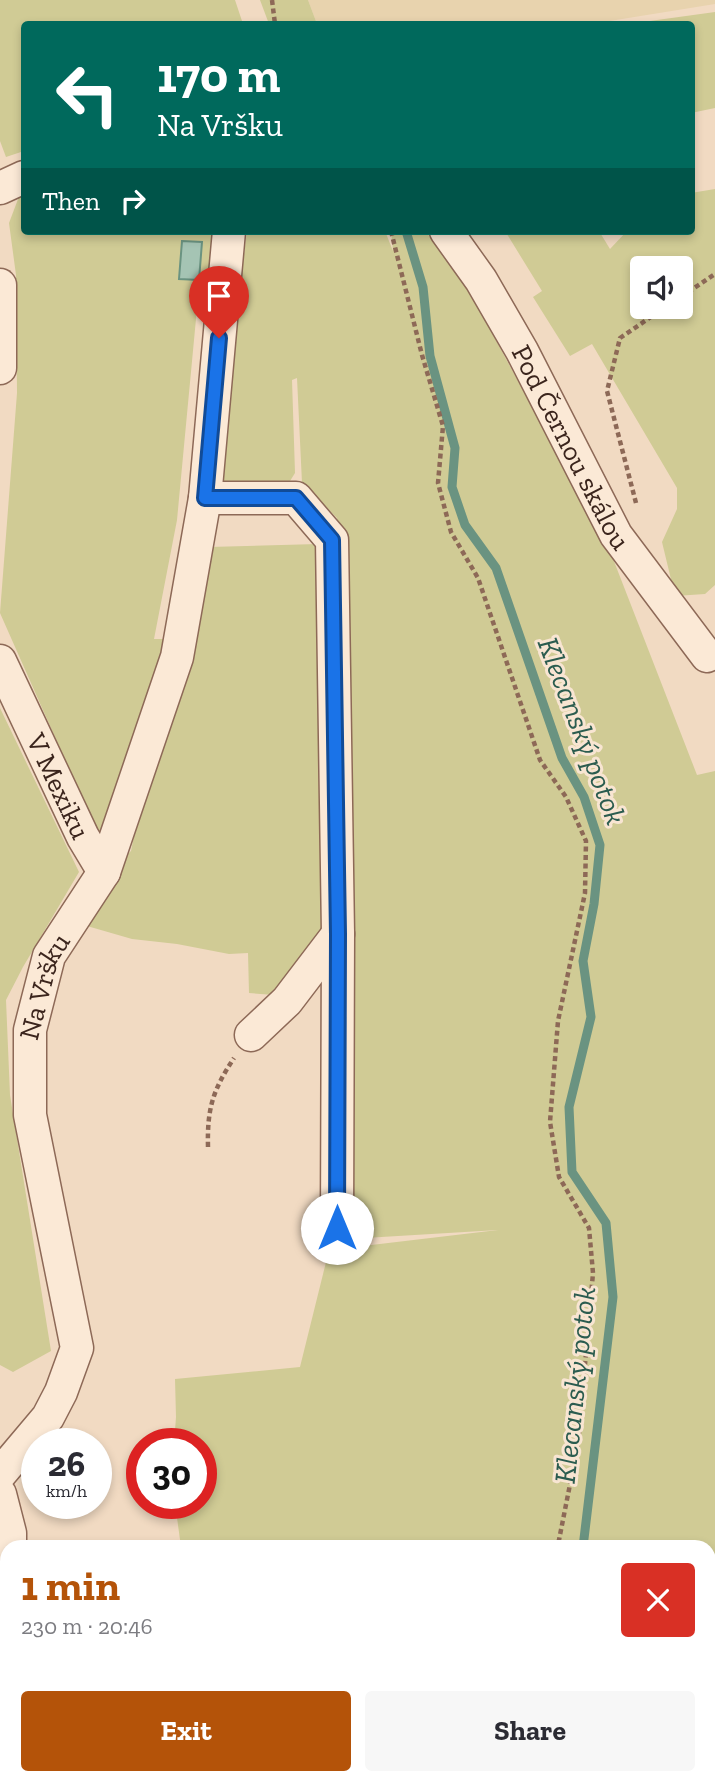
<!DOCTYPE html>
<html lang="en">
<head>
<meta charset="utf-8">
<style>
  body { margin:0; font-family:"Zilla Slab",serif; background:#f7f7f7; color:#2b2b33; height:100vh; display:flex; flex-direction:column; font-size:26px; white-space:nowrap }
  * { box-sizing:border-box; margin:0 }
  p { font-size:23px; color:#7c7c81 }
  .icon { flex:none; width:38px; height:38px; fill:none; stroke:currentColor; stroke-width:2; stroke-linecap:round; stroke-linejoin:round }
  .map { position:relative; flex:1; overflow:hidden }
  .details { position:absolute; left:0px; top:1540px; width:716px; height:245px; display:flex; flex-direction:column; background:#fff; border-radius:21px 21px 0 0; box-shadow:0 4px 10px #0003 }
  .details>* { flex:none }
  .banner { position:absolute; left:21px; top:21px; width:674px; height:214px; border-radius:7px; box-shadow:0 4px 10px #0003; background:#00695c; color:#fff; overflow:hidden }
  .fabs { position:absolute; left:630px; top:256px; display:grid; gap:14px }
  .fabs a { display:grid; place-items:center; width:63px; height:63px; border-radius:7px; background:#fff; box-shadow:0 4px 10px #0003; font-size:35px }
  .speed { position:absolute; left:21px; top:1428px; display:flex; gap:14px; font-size:35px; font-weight:700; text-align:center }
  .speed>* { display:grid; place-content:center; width:91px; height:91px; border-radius:50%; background:#fff; box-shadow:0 4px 10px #0003; line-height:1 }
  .speed small { font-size:18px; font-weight:400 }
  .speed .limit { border:10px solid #d22; background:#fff; color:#111 }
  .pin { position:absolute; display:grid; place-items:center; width:60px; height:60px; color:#fff; margin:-72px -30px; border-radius:50% 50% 50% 0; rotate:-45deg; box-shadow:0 0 7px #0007 }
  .pin .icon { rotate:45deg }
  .me { position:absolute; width:77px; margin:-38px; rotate:0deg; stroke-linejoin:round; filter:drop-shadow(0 0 5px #0008) }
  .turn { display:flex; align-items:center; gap:24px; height:147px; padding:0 21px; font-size:32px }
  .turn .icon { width:91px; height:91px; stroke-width:2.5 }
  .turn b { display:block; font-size:49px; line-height:60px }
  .then { display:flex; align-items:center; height:66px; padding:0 21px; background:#0003; gap:14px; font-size:26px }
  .round { display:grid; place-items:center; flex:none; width:74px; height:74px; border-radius:7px; background:#f7f7f7 }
  .overview { display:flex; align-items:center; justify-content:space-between; height:119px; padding:0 21px }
  h1 { font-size:42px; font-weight:700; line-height:52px; color:#b45309 }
  .button { display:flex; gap:14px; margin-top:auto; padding:14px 21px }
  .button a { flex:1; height:80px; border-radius:7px; background:#b45309; color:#fff; font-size:28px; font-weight:700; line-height:80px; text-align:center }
  .button a+a { background:#f7f7f7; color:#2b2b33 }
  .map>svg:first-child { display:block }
</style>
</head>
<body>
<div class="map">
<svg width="715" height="1785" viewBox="0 0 715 1785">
  <rect width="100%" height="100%" fill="#f1dac2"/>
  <path fill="#e8d3ae" d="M308 0H715V4L591 24H317Z"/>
  <g fill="#d0cb95" fill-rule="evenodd">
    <path d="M0 0H235L243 24H24V151L6 157 0 141Z"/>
    <path d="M260 0H308L317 24H269Z"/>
    <path d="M715 12V108L691 113V24H628Z"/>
    <path d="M715 189V585L705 594 675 596 662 542 677 509V488L592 344 570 356 533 297 542 291 505 231H599L610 249 627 231H691V193ZM642 268H681V306H642Z"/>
    <path d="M24 192V231H216L213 287H199L177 520 154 639H168L107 843 93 823 0 613 17 393 16 275 9 223 20 194Z"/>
    <path d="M247 231H385L393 251 391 231H425L458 270 610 551 697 775 715 771V1785H215L214 1778H709V1547H181L175 1503H201V1444H174L176 1417 175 1379 300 1367 329 1250 498 1230 348 1239 346 923 337 518 302 483 297 378 292 380 295 473 290 481 232 489 221 484 228 378Z"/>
    <path d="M318 544 330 927 274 995 249 993 248 953 229 954 177 944 132 939 87 926 119 862 131 851 145 782 209 547Z"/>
    <path d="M0 708 79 872 23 967 6 1000 10 1095 51 1351 13 1372 0 1365Z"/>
  </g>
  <path fill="#a5c4b4" stroke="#6a9381" stroke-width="2" d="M182 241 202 242 199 280 179 279Z"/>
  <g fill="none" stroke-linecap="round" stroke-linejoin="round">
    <path stroke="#6a9381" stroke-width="9" d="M406 231 423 287 430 356 455 448 452 487 465 525 496 568 562 758 584 797 600 845 594 904 583 961 591 1017 569 1107 572 1172 606 1223 613 1297 583 1547"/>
    <g stroke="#8d6957" stroke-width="35">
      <g id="street">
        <path d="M0 188 24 177"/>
        <path id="s1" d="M446 231 481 280 522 351 616 535 707 656"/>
        <path d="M0 285V368"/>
        <path d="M205 498H296L332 540 338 934 337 1228"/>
        <path id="s2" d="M0 661 83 837 104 872"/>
        <path d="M251 1035 287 1001 338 934"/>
        <path id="s3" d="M0 1474 48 1417 61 1392 77 1348 30 1115V1030L49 956 104 872 177 657 205 498 229 231"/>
        <path d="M0 1494 10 1533V1547"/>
        <path d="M35 1778 36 1785"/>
      </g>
    </g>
    <g stroke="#8d6957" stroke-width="4.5" stroke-dasharray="5 3.5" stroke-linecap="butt">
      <path d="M272 0 275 24"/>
      <path d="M391 231 422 355 443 426 438 483 451 532 478 578 540 760 566 797 586 841 585 893 558 1021 550 1122 559 1177 589 1228 593 1273 578 1444 559 1540 556 1547"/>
      <path d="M681 297 715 274"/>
      <path d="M636 503 607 391 620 338 667 306"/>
      <path d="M208 1147C207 1108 213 1090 234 1058"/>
      <path d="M709 1755 715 1753"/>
      <path d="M541 1778 543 1785"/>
    </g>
    <use href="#street" stroke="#fbe9d6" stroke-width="32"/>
  </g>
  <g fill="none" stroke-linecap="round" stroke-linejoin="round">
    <g stroke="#114b97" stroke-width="18">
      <path id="route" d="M219 338 205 498H296L332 540 338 934 337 1228"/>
    </g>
    <use href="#route" stroke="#1a73e8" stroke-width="12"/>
  </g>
  <g text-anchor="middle" stroke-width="6" stroke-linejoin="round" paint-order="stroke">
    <g font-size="28" fill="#3b251d" stroke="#f8e5d2">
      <text dy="10" stroke="none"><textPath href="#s1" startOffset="250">Pod Černou skálou</textPath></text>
      <text dy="10" stroke="none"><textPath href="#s2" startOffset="138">V Mexiku</textPath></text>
      <text dy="10" stroke="none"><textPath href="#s3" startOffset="518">Na Vršku</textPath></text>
    </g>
    <g font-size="30" font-style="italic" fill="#2b5c4f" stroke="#f8e5d2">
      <text transform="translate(582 731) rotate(69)" y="10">Klecanský potok</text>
      <text transform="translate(575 1385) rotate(-84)" y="10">Klecanský potok</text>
    </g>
  </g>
</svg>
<div class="fabs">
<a><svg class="icon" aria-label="sound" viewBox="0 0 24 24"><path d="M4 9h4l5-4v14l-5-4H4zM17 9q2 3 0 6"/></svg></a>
</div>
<div class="speed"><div>26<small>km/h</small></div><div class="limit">30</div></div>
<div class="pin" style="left:219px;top:338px;background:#d93025"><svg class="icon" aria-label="arrive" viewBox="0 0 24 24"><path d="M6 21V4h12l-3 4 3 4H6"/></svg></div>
<svg class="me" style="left:337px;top:1228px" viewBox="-20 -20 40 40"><circle r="19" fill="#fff"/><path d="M0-13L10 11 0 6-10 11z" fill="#1a73e8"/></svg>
<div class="banner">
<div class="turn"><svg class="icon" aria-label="left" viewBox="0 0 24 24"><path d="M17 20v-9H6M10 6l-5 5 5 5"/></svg><div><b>170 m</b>Na Vršku</div></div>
<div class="then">Then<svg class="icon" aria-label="right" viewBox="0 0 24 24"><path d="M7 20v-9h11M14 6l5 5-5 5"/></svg></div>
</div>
<section class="details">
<div class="overview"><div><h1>1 min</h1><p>230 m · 20:46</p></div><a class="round" style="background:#d93025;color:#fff"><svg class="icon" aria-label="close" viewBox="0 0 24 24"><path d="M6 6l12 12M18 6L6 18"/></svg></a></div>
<div class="button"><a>Exit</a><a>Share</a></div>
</section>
</div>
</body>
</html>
